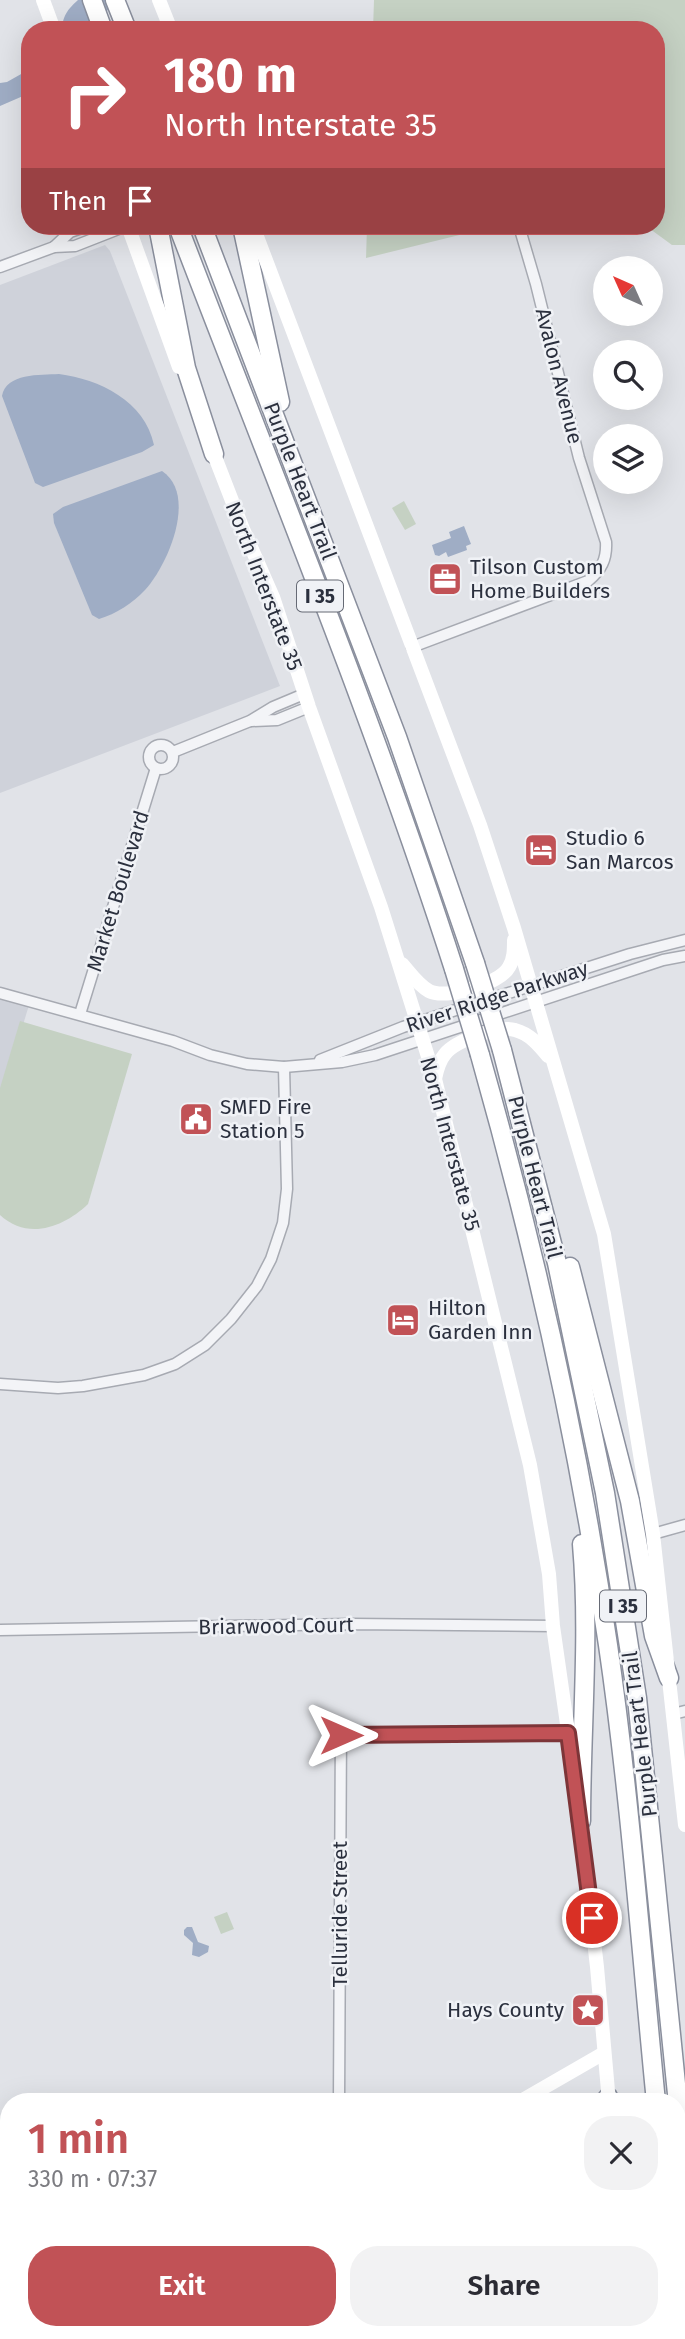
<!DOCTYPE html>
<html lang="en">
<head>
<meta charset="utf-8">
<style>
  body { margin:0; font-family:"Fira Sans",sans-serif; background:#f2f2f3; color:#2b2b33; height:100vh; display:flex; flex-direction:column; font-size:26px; white-space:nowrap }
  * { box-sizing:border-box; margin:0 }
  p { font-size:23px; color:#7c7c81 }
  .icon { flex:none; width:38px; height:38px; fill:none; stroke:currentColor; stroke-width:2; stroke-linecap:round; stroke-linejoin:round }
  .map { position:relative; flex:1; overflow:hidden }
  .sheet { position:absolute; left:0px; top:2093px; width:686px; height:247px; display:flex; flex-direction:column; background:#fff; border-radius:28px 28px 0 0; box-shadow:0 7px 28px #0002 }
  .sheet>* { flex:none }
  .banner { position:absolute; left:21px; top:21px; width:644px; height:214px; border-radius:28px; box-shadow:0 7px 28px #0002; background:#c15256; color:#fff; overflow:hidden }
  .needle { width:46px; rotate:315deg }
  .fabs { position:absolute; left:593px; top:256px; display:grid; gap:14px }
  .fabs a { display:grid; place-items:center; width:70px; height:70px; border-radius:50%; background:#fff; box-shadow:0 7px 28px #0002; font-size:35px }
  .pin { position:absolute; display:grid; place-items:center; width:60px; height:60px; color:#fff; margin:-30px; border:4px solid #fff; border-radius:50%; box-shadow:0 2px 7px #0007 }
  .me { position:absolute; width:77px; margin:-38px; rotate:90deg; stroke-linejoin:round; filter:drop-shadow(0 0 5px #0008) }
  .turn { display:flex; align-items:center; gap:24px; height:147px; padding:0 28px; font-size:32px }
  .turn .icon { width:91px; height:91px; stroke-width:2.5 }
  .turn b { display:block; font-size:49px; line-height:60px }
  .then { display:flex; align-items:center; height:66px; padding:0 28px; background:#0003; gap:14px; font-size:26px }
  .round { display:grid; place-items:center; flex:none; width:74px; height:74px; border-radius:28px; background:#f2f2f3 }
  .summary { display:flex; align-items:center; justify-content:space-between; height:119px; padding:0 28px }
  h1 { font-size:42px; font-weight:600; line-height:52px; color:#c15256 }
  .button { display:flex; gap:14px; margin-top:auto; padding:14px 28px }
  .button a { flex:1; height:80px; border-radius:28px; background:#c15256; color:#fff; font-size:28px; font-weight:600; line-height:80px; text-align:center }
  .button a+a { background:#f2f2f3; color:#2b2b33 }
  .map>svg:first-child { display:block }
</style>
</head>
<body>
<div class="map">
<svg width="685" height="2339" viewBox="0 0 685 2339">
  <rect width="100%" height="100%" fill="#e1e3e8"/>
  <g fill="#cfd2da">
    <path d="M105 245 110 251 280 686 0 793V285Z"/>
    <path d="M0 996 29 1005 0 1101Z"/>
  </g>
  <g fill="#c5d1c3">
    <path d="M374 0H685V245H672L646 226H656V30H373Z"/>
    <path d="M367 226H496L366 258Z"/>
    <path d="M404 501 416 524 405 530 392 508Z"/>
    <path d="M20 1021 132 1054 88 1204C64 1227 28 1241 0 1215V1088Z"/>
    <path d="M227 1912 234 1929 221 1934 214 1917Z"/>
  </g>
  <g fill="#9fadc5">
    <path d="M78 0H115L93 30H61C64 15 66 11 78 0Z"/>
    <path d="M30 69V93L0 106V83L7 82Z"/>
    <path d="M59 374C99 379 145 401 154 445L142 452 43 487 35 483 2 396C6 373 40 375 59 374Z"/>
    <path d="M162 471C198 495 168 565 145 590 133 603 116 614 99 619L92 615 54 523 53 514 63 507Z"/>
    <path d="M464 526 471 544 466 546 467 550 448 557 446 552 439 556 435 555 432 545 451 538 449 532Z"/>
    <path d="M187 1927H192L198 1942 209 1946 208 1952 199 1957 192 1955 193 1943 184 1935V1930Z"/>
  </g>
  <g fill="none" stroke-linecap="round" stroke-linejoin="round">
    <g stroke="#a7aab2" stroke-width="13">
      <g id="street">
        <path d="M54 247 70 232 87 226"/>
        <path d="M0 267 54 247 75 246 126 226"/>
        <path d="M412 647 588 581C601 570 607 560 606 542L579 458 536 284 519 226"/>
        <path d="M251 721 277 720 309 707"/>
        <circle cx="161" cy="757" r="12"/>
        <path d="M173 752 250 721 273 707 304 694"/>
        <path d="M0 993 173 1041 210 1055 247 1064 284 1067 342 1062 375 1055 663 960 685 956"/>
        <path d="M80 1014 156 768"/>
        <path d="M320 1060 403 1027 630 954 685 940"/>
        <path d="M0 1384 58 1388 83 1386 144 1375 175 1364 205 1345 231 1319 257 1286 271 1259 283 1223 287 1189 284 1067"/>
        <path d="M653 1534 685 1525"/>
        <path d="M0 1630 351 1624 553 1626"/>
        <path d="M673 1714 685 1711"/>
        <path d="M341 1735 568 1733"/>
        <path d="M339 2102 341 1726"/>
      </g>
    </g>
    <g stroke="#8a8f9d" stroke-width="21">
      <g id="highway">
        <path d="M92 0 103 30"/>
        <path d="M115 0 127 30"/>
        <path d="M158 226 186 368 214 454"/>
        <path d="M178 226C272 472 373 717 454 969"/>
        <path d="M202 226 397 737 475 963"/>
        <path d="M242 226 280 402"/>
        <path d="M502 1050 557 1263 605 1493 637 1698 685 2173"/>
        <path d="M480 1055C535 1249 579 1446 608 1645 630 1796 641 1950 656 2102"/>
        <path d="M570 1267 630 1501 654 1636 669 1678"/>
        <path d="M581 1821C581 1729 590 1636 582 1544"/>
        <path d="M608 2097 610 2102"/>
        <path d="M650 2331 652 2339"/>
        <path d="M677 2331 678 2339"/>
      </g>
    </g>
    <use href="#street" stroke="#f3f4f7" stroke-width="10"/>
    <g stroke="#fff" stroke-width="14">
      <path d="M43 0 54 30"/>
      <path d="M159 0 171 30"/>
      <path d="M128 226 179 367"/>
      <path d="M253 226 480 825 514 928 604 1234 653 1534 685 1825"/>
      <path d="M210 444 243 529 273 597 309 707 381 907 435 1079 530 1465 549 1574 553 1626 576 1787"/>
      <path d="M402 964C410 973 418 985 429 991 446 1000 500 984 509 967 514 959 514 950 514 940"/>
      <path d="M435 1079C437 1069 439 1061 445 1054 455 1041 499 1025 515 1030 530 1034 539 1045 548 1056"/>
      <path d="M579 1811 597 1967 609 2102"/>
      <path d="M519 2102 604 2053"/>
      <path d="M627 2331 628 2339"/>
      <path d="M44 2339 48 2331"/>
    </g>
    <use href="#highway" stroke="#fff" stroke-width="18"/>
    <g stroke="#8a8f9d" stroke-width="21" stroke-linecap="butt">
      <g id="highway-bridge">
        <path d="M475 963 502 1050"/>
        <path d="M454 969 480 1055"/>
      </g>
    </g>
    <use href="#highway-bridge" stroke="#fff" stroke-width="18"/>
  </g>
  <g fill="none" stroke-linecap="round" stroke-linejoin="round">
    <g stroke="#7d3538" stroke-width="18">
      <path id="route" d="M341 1735 568 1733 592 1918"/>
    </g>
    <use href="#route" stroke="#c15256" stroke-width="12"/>
  </g>
  <defs>
    <g id="office-square" transform="scale(1.75)"><rect x="-9" y="-9" width="18" height="18" rx="4" fill="#c15256" stroke="#f0f2f6"/><path d="M-6-3h4V-5.5h4V-3h4V5H-6ZM-1-4.5V-3h2v-1.5ZM-6 0V1H6V0Z" fill="#fff"/></g>
    <g id="hotel-square" transform="scale(1.75)"><rect x="-9" y="-9" width="18" height="18" rx="4" fill="#c15256" stroke="#f0f2f6"/><path d="M-6-4.5h1.5V1H6V5H4.5V3h-9V5H-6ZM-4 0a1.8 1.8 0 1 1 3.6 0ZM.5 0V-2.5h3Q6-2.5 6 0Z" fill="#fff"/></g>
    <g id="civic-square" transform="scale(1.75)"><rect x="-9" y="-9" width="18" height="18" rx="4" fill="#c15256" stroke="#f0f2f6"/><path d="M-.6-6.5H3V-4.5H.6V-3L4-1V1h2V6H-6V1h2V-1L-.6-3ZM-1.2 2.5V6h2.4V2.5Z" fill="#fff"/></g>
    <g id="sight-square" transform="scale(1.75)"><rect x="-9" y="-9" width="18" height="18" rx="4" fill="#c15256" stroke="#f0f2f6"/><path d="M0-6L1.8-2.2L6-1.7L2.9 1.2L3.7 5.4L0 3.3L-3.7 5.4L-2.9 1.2L-6-1.7L-1.8-2.2Z" fill="#fff"/></g>
  </defs>
  <g fill-rule="evenodd">
    <use href="#office-square" x="445" y="579"/>
    <use href="#hotel-square" x="541" y="850"/>
    <use href="#civic-square" x="196" y="1119"/>
    <use href="#hotel-square" x="403" y="1320"/>
    <use href="#sight-square" x="588" y="2010"/>
  </g>
  <g text-anchor="middle" stroke-width="5" stroke-linejoin="round" paint-order="stroke">
    <g fill="#f0f2f6" stroke="#666a75" stroke-width="2">
      <rect x="297" y="580.5" width="46" height="31" rx="5"/>
      <rect x="600" y="1590.5" width="46" height="31" rx="5"/>
    </g>
    <g font-size="19" font-weight="bold" fill="#2b303e">
      <text x="320" y="603">I 35</text>
      <text x="623" y="1613">I 35</text>
    </g>
    <g font-size="21" fill="#2b303e" stroke="#f0f2f6">
      <text transform="translate(559 376) rotate(76)" y="7">Avalon Avenue</text>
      <text transform="translate(300 481) rotate(69)" y="7">Purple Heart Trail</text>
      <text transform="translate(264 586) rotate(69)" y="7">North Interstate 35</text>
      <text transform="translate(118 891) rotate(-73)" y="7">Market Boulevard</text>
      <text transform="translate(497 997) rotate(-18)" y="7">River Ridge Parkway</text>
      <text transform="translate(450 1144) rotate(75)" y="7">North Interstate 35</text>
      <text transform="translate(535 1177) rotate(76)" y="7">Purple Heart Trail</text>
      <text transform="translate(276 1626) rotate(-1)" y="7">Briarwood Court</text>
      <text transform="translate(640 1734) rotate(-97)" y="7">Purple Heart Trail</text>
      <text transform="translate(340 1914) rotate(-90)" y="7">Telluride Street</text>
    </g>
    <g font-size="21" fill="#2b303e" stroke="#f0f2f6" text-anchor="start">
      <text x="470" y="574">Tilson Custom<tspan x="470" dy="24">Home Builders</tspan></text>
      <text x="566" y="845">Studio 6<tspan x="566" dy="24">San Marcos</tspan></text>
      <text x="220" y="1114">SMFD Fire<tspan x="220" dy="24">Station 5</tspan></text>
      <text x="428" y="1315">Hilton<tspan x="428" dy="24">Garden Inn</tspan></text>
      <text x="564" y="2017" text-anchor="end">Hays County</text>
    </g>
  </g>
</svg>
<div class="fabs">
<a><svg class="needle" viewBox="-14 -14 28 28"><path d="M0-13l5 13h-10z" fill="#e53935"/><path d="M0 13l5-13h-10z" fill="#7c7c81"/></svg></a>
<a><svg class="icon" aria-label="search" viewBox="0 0 24 24"><circle cx="10" cy="10" r="6"/><path d="M15 15l6 6"/></svg></a>
<a><svg class="icon" aria-label="layers" viewBox="0 0 24 24"><path d="M12 4l9 5-9 5-9-5zM3 14l9 5 9-5"/></svg></a>
</div>
<div class="pin" style="left:592px;top:1918px;background:#d93025"><svg class="icon" aria-label="arrive" viewBox="0 0 24 24"><path d="M6 21V4h12l-3 4 3 4H6"/></svg></div>
<svg class="me" style="left:341px;top:1735px" viewBox="-20 -20 40 40"><path d="M0-17L14 15 0 8-14 15z" fill="#c15256" stroke="#fff" stroke-width="4"/></svg>
<div class="banner">
<div class="turn"><svg class="icon" aria-label="right" viewBox="0 0 24 24"><path d="M7 20v-9h11M14 6l5 5-5 5"/></svg><div><b>180 m</b>North Interstate 35</div></div>
<div class="then">Then<svg class="icon" aria-label="arrive" viewBox="0 0 24 24"><path d="M6 21V4h12l-3 4 3 4H6"/></svg></div>
</div>
<section class="sheet">
<div class="summary"><div><h1>1 min</h1><p>330 m · 07:37</p></div><a class="round"><svg class="icon" aria-label="close" viewBox="0 0 24 24"><path d="M6 6l12 12M18 6L6 18"/></svg></a></div>
<div class="button"><a>Exit</a><a>Share</a></div>
</section>
</div>
</body>
</html>
